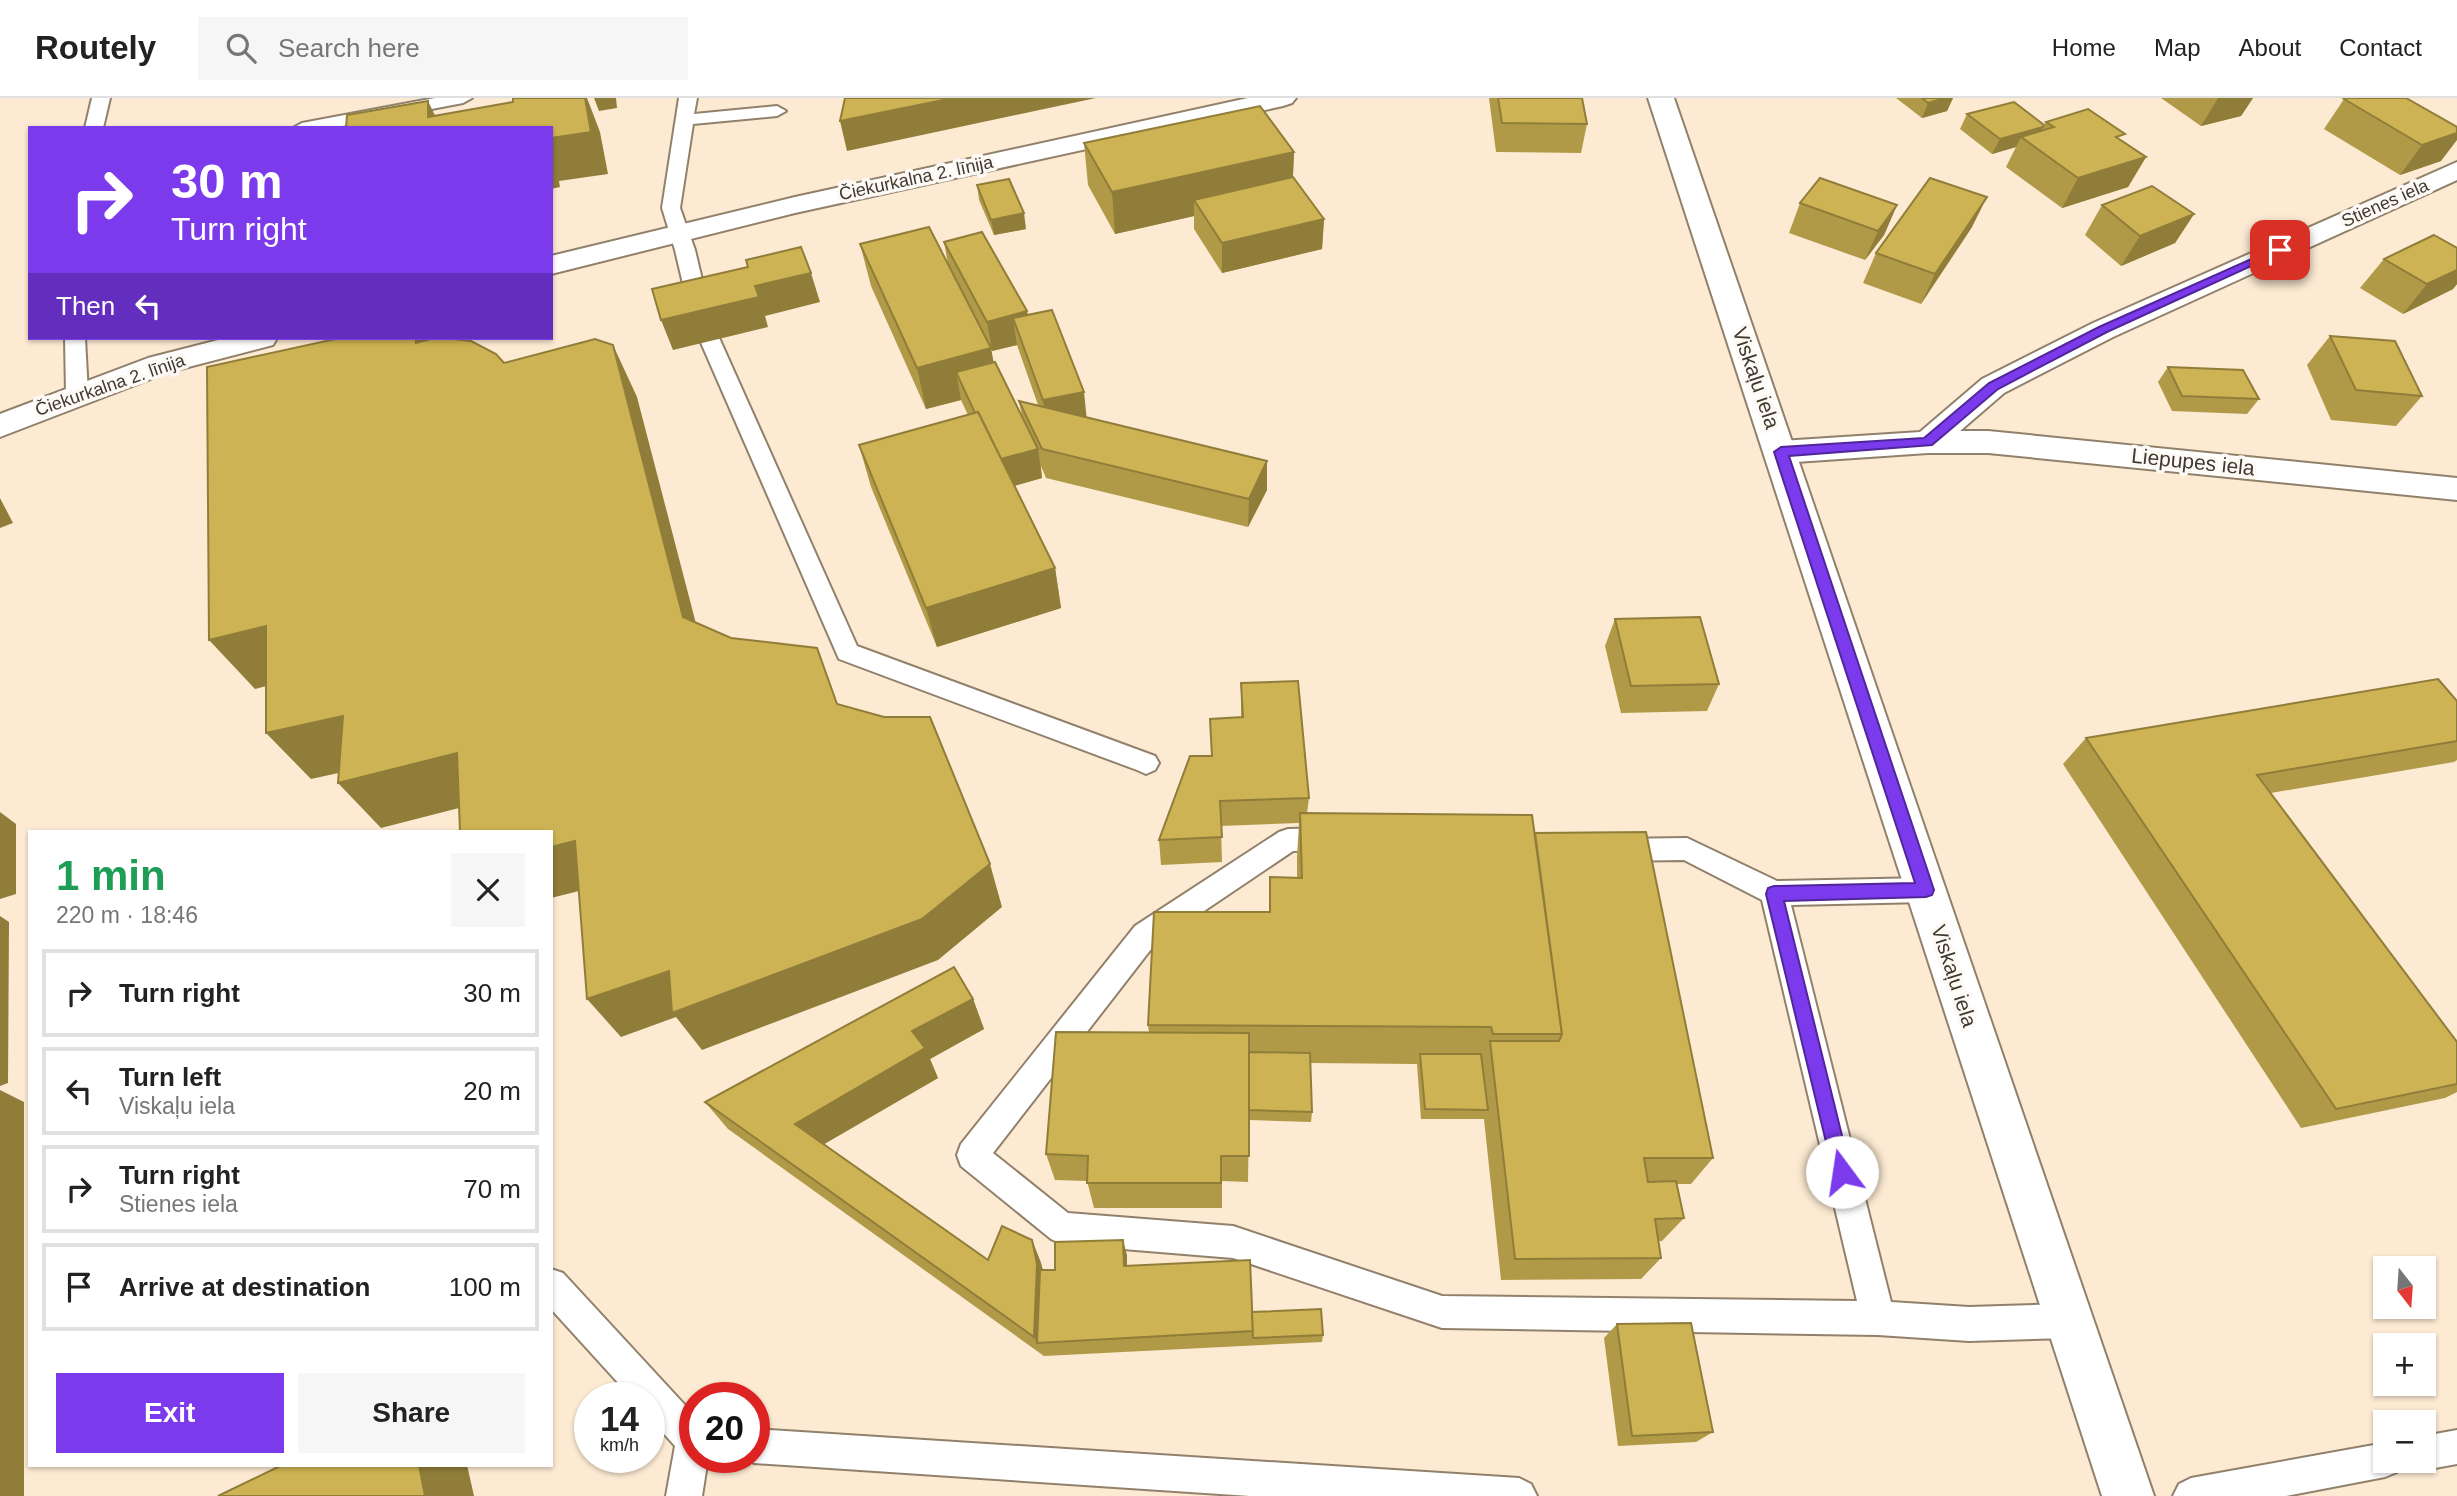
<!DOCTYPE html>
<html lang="en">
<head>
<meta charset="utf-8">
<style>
  body { margin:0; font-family:Arial,sans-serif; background:#f6f6f6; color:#222; height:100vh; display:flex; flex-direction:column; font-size:26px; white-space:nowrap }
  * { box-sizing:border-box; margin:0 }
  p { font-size:23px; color:#767676 }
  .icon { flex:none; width:38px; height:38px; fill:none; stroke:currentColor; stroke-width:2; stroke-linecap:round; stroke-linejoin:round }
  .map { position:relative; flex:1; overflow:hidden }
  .sheet { position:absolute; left:28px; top:732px; width:525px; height:637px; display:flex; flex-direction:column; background:#fff; border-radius:0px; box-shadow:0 2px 5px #0004 }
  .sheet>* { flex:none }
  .banner { position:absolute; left:28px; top:28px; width:525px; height:214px; border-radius:0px; box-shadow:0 2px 5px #0004; background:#7c3aed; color:#fff; overflow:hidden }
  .needle { width:46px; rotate:163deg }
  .fabs { position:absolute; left:2373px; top:1158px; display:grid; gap:14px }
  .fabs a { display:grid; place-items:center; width:63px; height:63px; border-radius:0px; background:#fff; box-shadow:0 2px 5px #0004; font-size:35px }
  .speed { position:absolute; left:574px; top:1284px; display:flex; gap:14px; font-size:35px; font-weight:700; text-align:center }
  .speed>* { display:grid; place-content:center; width:91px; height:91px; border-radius:50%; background:#fff; box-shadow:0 2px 5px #0004; line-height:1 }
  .speed small { font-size:18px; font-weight:400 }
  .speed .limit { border:10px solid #d22; background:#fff; color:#111 }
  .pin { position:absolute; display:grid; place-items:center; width:60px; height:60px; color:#fff; margin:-30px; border-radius:14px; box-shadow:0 4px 10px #0006 }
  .me { position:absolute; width:77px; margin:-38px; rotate:346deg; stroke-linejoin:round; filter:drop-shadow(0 0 5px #0008) }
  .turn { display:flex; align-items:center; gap:24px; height:147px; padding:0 28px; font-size:32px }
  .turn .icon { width:91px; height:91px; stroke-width:2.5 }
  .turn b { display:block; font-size:49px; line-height:60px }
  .then { display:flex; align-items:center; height:66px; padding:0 28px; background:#0003; gap:14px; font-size:26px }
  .round { display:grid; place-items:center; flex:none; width:74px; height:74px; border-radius:0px; background:#f6f6f6 }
  .head { display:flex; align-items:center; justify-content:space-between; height:119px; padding:0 28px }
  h1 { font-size:42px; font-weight:800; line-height:52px; color:#1e9e55 }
  .cta { display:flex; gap:14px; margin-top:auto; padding:14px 28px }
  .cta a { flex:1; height:80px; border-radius:0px; background:#7c3aed; color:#fff; font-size:28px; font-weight:800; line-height:80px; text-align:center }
  .cta a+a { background:#f6f6f6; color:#222 }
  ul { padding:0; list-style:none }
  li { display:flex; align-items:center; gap:21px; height:88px; margin:0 14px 10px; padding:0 14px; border:4px solid #e0e0e0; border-radius:0px }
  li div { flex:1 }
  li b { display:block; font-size:26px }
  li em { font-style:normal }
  header { display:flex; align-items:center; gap:42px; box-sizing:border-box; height:98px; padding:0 35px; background:#fff; border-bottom:2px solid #e0e0e0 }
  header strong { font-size:33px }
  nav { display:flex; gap:38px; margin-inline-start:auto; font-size:24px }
  .search { width:490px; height:63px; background:#f6f6f6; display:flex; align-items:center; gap:18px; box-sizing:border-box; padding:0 24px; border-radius:0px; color:#767676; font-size:26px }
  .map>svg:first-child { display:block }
</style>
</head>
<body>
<header>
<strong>Routely</strong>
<div class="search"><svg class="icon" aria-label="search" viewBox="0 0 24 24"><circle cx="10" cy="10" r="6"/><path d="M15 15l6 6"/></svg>Search here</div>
<nav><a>Home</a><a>Map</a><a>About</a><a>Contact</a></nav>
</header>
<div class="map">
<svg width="2457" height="1398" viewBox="0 0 2457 1398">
  <rect width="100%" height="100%" fill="#fcead2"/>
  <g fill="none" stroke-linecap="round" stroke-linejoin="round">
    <g stroke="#91816b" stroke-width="4">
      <g id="lane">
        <path d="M92 0H110L103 30H85Z"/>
        <path d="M435 0H472L463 5 332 30H293L302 25Z"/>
        <path d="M679 0H697L694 16 777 8 786 13 777 18 693 26 680 110 695 152 712 224 857 548 1155 658 1159 665 1155 672 1146 676 1137 672 839 561 692 224 675 152 662 110Z"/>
        <path d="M65 240H85L88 296 84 301H70L66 296Z"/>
        <path d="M1333 730 1342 733 1346 741 1342 749 1333 752 1293 753 1155 846 993 1055 1068 1115 1233 1128 1442 1198 1857 1203 1762 802 1684 762 1614 763 1604 760 1601 752 1604 744 1614 741 1687 740 1777 783 1926 780 1936 784 1940 792 1936 800 1926 804 1791 807 1891 1204 1969 1209 2069 1206 2081 1211 2086 1223 2081 1235 2069 1240 1969 1243 1878 1237 1442 1230 1233 1160 1062 1146 1051 1141 961 1068 957 1057 961 1046 1135 828 1279 734 1288 731Z"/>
        <path d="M551 1171 563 1175 695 1318V1360H708L702 1398H666L675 1348 649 1319V1300H632L551 1211Z"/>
        <path d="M754 1331 1519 1380 1531 1386 1537 1398H1250L754 1365 742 1360H754Z"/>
        <path d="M2457 1332V1366L2424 1372 2412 1367 2410 1363H2424V1338Z"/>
        <path d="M2385 1345V1363H2402L2397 1374 2385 1379 2286 1398H2173L2179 1386 2191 1380Z"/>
      </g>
    </g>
    <g stroke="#91816b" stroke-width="4">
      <g id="street">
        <path d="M1248 0H1296L1292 5 1283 8 795 115 551 176V158L795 99Z"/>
        <path d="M2457 64V82L2113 239 2004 295 1960 333H1988L2457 380V402L1988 355H1928L1781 365 1770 362 1765 354 1770 346 1781 343 1920 334 1982 281 2093 225Z"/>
        <path d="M226 240H277L273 247 169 274 0 339V316L148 260Z"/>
      </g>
    </g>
    <g stroke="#91816b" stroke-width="4">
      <path id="secondary" d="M1648 0H1674L2154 1398H2102Z"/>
    </g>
    <use href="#lane" fill="#fff" fill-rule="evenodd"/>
    <use href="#street" fill="#fff" fill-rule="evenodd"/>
    <use href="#secondary" fill="#fff" fill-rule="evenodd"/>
  </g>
  <g fill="#b09a47" fill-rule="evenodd">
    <path d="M1489 0H1582L1587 26 1581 55 1496 54Z"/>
    <path d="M1896 0H1953L1947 13 1922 20Z"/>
    <path d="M2161 0H2253L2241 18 2201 28Z"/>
    <path d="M2406 0 2441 63 2400 77 2324 31 2344 1Z"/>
    <path d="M1967 16 2044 27 2046 24 2121 42 2146 59 2128 89 2062 110 2006 69 2016 49 1992 56 1960 31Z"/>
    <path d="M1084 45 1294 54 1293 79 1324 121 1322 151 1222 175 1194 131V118L1115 136 1088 87Z"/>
    <path d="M977 87 1026 131 994 137 979 102Z"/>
    <path d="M1800 105 1897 107 1884 137 1865 162 1789 135Z"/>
    <path d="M2102 107 2194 116 2175 145 2121 168 2085 137Z"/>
    <path d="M1972 129 1921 206 1863 185 1876 155Z"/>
    <path d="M944 144 1027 213 1028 217 1086 319 1267 363V392L1248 429 1046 380 1041 368 1042 380 1014 388 1055 470 1061 510 937 549 871 389 859 347 968 317 961 302 926 311 871 188 860 146 948 166ZM1017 247 1038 307 1019 303 1022 318 994 265 991 252 992 253Z"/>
    <path d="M2457 150V186L2453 191 2403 216 2360 190 2384 161Z"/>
    <path d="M2330 238 2422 298 2396 328 2331 322 2307 267Z"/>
    <path d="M2168 269 2259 301 2247 316 2172 313 2158 284Z"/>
    <path d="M1615 521 1719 586 1707 613 1621 615 1605 548Z"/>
    <path d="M1241 585 1309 700 1307 715 1535 735 1713 1060 1691 1086H1677L1684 1120 1662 1143H1658L1661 1160 1641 1181 1501 1182 1484 1021H1421L1417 966 1310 965 1312 1014 1311 1024 1249 1022 1248 1084 1222 1083V1110H1094L1087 1083 1055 1082 1046 1056 1149 935 1148 927 1269 814 1270 779 1297 780V759L1299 725 1221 728 1222 764 1161 767 1159 742 1211 658 1241 619Z"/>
    <path d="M2457 603V662L2454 664 2271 695 2457 944V994L2445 1000 2301 1030 2063 666 2086 640Z"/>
    <path d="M973 901 984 931 930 961 938 980 824 1046 988 1162 1032 1142 1041 1165 1043 1172H1055L1123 1142 1127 1158V1168L1252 1214 1323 1237 1322 1244 1044 1258 728 1031 705 1004Z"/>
    <path d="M1617 1226 1713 1334 1696 1344 1618 1348 1604 1240Z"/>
  </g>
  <g fill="#907d3a">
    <path d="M585 0H587L600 34 608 76 559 83 560 89 551 91V40Z"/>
    <path d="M594 0H616L617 10 599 13Z"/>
    <path d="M953 0H1096L847 53 840 23Z"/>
    <path d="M1945 0H1953L1947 13 1922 20 1928 5Z"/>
    <path d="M2218 0H2253L2241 18 2201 28Z"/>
    <path d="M428 3 441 30 428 19Z"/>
    <path d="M2043 29 2035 44 2021 39 2016 49 1992 56 2000 41Z"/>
    <path d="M2457 35V42L2441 63 2400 77 2422 47Z"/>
    <path d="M1294 54 1292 96 1194 102V118L1115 136 1112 94Z"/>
    <path d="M2146 59 2128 89 2062 110 2078 80Z"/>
    <path d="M1987 99 1972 129 1921 206 1935 176Z"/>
    <path d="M1897 107 1884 137 1865 162 1878 133Z"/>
    <path d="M1024 115 1026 131 994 137 991 122Z"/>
    <path d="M2194 116 2175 145 2121 168 2140 138Z"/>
    <path d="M1324 121 1322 151 1222 175V145Z"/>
    <path d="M2457 172V186L2453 191 2403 216 2427 186Z"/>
    <path d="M811 175 820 204 765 218 768 229 673 252 661 222 755 188Z"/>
    <path d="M1027 213 1031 243 1013 220 1017 247 992 253 987 224Z"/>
    <path d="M416 240H422L444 276 416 245Z"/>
    <path d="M613 247 637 299 707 568 683 519Z"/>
    <path d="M991 250 998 292 956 274 961 302 926 311 917 270Z"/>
    <path d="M1084 294 1087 323 1047 331 1043 302Z"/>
    <path d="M1038 351 1042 380 1003 391 998 362Z"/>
    <path d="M1267 363V392L1248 429 1249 401Z"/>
    <path d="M0 400 13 425 0 430Z"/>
    <path d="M1055 470 1061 510 937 549 926 510Z"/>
    <path d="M266 528 309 577 255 591 209 542Z"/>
    <path d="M343 618 384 665 311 681 266 635Z"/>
    <path d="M457 655 494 701 381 730 338 685Z"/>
    <path d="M0 714 16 726V796L0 801Z"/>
    <path d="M575 743 607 786 551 800V749Z"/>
    <path d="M990 766 1002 809 938 862 702 952 676 919 621 939 587 901Z"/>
    <path d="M0 818 9 824 8 985 0 988Z"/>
    <path d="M973 901 984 931 930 961 938 980 814 1052 795 1026 912 933Z"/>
    <path d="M0 992 24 1004V1398H0Z"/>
    <path d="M1032 1142 1041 1165 1046 1187 1037 1245 1034 1239Z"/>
    <path d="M1123 1142 1127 1158V1183L1124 1168Z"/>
    <path d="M419 1367H467L474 1398H425Z"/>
  </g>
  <g fill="#cdb353" stroke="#907d3a" stroke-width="2">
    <path d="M513 0H585L591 34 551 40V30H346L347 17 428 3V19L513 4Z"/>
    <path d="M845 0H953L840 23Z"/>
    <path d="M1498 0H1582L1587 26 1502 25Z"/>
    <path d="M1922 0H1945L1928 5Z"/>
    <path d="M2348 0H2406L2457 29V35L2422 47 2344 1Z"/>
    <path d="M2014 4 2044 27 2043 29 2000 41 1967 16Z"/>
    <path d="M1260 8 1294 54 1112 94 1084 45Z"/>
    <path d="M2088 11 2125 36 2116 39 2146 59 2078 80 2021 39 2054 29 2046 24Z"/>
    <path d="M1293 79 1324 121 1222 145 1194 102Z"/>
    <path d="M1820 80 1897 107 1878 133 1800 105Z"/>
    <path d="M1930 80 1987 99 1935 176 1876 155Z"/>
    <path d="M1009 81 1024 115 991 122 977 87Z"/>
    <path d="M2152 88 2194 116 2140 138 2102 107Z"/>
    <path d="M929 129 991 250 917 270 860 146Z"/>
    <path d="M982 134 1027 213 987 224 944 144Z"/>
    <path d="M2434 137 2457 150V172L2427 186 2384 161Z"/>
    <path d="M801 149 811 175 755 188 759 199 661 222 652 191 748 169 746 162Z"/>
    <path d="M1052 212 1084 294 1043 302 1013 220Z"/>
    <path d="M2330 238 2395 243 2422 298 2356 292Z"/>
    <path d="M340 240H416V245L434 240H446L471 243 496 256 504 265 595 241 613 247 683 519 731 540 817 550 837 606 884 619H930L990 766 922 821 672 915 669 873 587 901 575 743 551 749V733H460L457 655 338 685 343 618 266 635V528L209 542 207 269Z"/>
    <path d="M995 264 1038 351 1001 361 978 314 975 315 956 274Z"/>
    <path d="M2168 269 2243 272 2259 301 2182 298Z"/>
    <path d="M1019 303 1267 363 1249 401 1042 351Z"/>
    <path d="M978 314 1055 470 926 510 859 347Z"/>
    <path d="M1700 519 1719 586 1631 588 1615 521Z"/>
    <path d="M2438 581 2457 603V643L2257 677 2457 944V986L2336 1011 2086 640Z"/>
    <path d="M1298 583 1309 700 1220 703 1222 739 1159 742 1190 658H1212L1210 621 1243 619 1241 585Z"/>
    <path d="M1300 715 1532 717 1562 936H1493L1491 929 1148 927 1154 814H1270V779L1302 780Z"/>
    <path d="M1646 734 1713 1060H1644L1648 1084 1676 1083 1684 1120 1655 1121 1661 1160 1515 1161 1490 943H1559L1562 936 1535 735Z"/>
    <path d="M954 869 973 901 912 933 925 950 795 1026 988 1162 1002 1128 1032 1142 1037 1166 1034 1239 705 1004Z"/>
    <path d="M1056 934 1249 935V1058H1221V1085H1087L1088 1058 1046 1056Z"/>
    <path d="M1249 954 1310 955 1312 1014 1249 1012Z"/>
    <path d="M1420 956H1481L1488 1012 1425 1011Z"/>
    <path d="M1123 1142 1124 1168 1250 1162 1253 1233 1037 1245 1040 1172H1055V1144Z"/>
    <path d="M1321 1211 1323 1237 1253 1240 1252 1214Z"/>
    <path d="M1691 1225 1713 1334 1632 1338 1617 1226Z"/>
    <path d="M282 1367H419L425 1398H218Z"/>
  </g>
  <path fill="#7c3aed" stroke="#51269a" stroke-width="2" d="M2276 150 2286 152 2107 234 1998 291 1932 347 1789 358 1934 792 1932 797 1926 799 1784 803 1851 1074 1849 1081 1842 1084 1835 1081 1766 796 1768 790 1774 788 1915 785 1774 354 1781 349 1924 340 1989 285 2099 229Z"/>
  <g text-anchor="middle" stroke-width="7" stroke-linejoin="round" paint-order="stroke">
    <g font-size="18" fill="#403930" stroke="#fdfaf5">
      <text transform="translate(916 80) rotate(-12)" y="6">Čiekurkalna 2. līnija</text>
      <text transform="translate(2385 105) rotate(-24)" y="6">Stienes iela</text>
      <text transform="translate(110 287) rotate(-19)" y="6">Čiekurkalna 2. līnija</text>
    </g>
    <g font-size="21" fill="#403930" stroke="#fdfaf5">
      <text transform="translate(1756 280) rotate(71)" y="7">Viskaļu iela</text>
      <text transform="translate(2193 364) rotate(6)" y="7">Liepupes iela</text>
      <text transform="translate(1954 878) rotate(72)" y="7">Viskaļu iela</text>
    </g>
  </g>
</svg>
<div class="fabs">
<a><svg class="needle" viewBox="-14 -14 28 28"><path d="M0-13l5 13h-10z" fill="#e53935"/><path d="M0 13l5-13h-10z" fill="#767676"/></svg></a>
<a>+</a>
<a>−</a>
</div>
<div class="speed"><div>14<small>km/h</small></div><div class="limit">20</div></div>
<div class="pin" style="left:2280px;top:152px;background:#d93025"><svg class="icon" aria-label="arrive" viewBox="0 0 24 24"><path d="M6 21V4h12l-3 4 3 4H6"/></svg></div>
<svg class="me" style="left:1842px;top:1074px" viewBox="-20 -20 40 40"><circle r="19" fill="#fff"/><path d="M0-13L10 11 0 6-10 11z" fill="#7c3aed"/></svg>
<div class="banner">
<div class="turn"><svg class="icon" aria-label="right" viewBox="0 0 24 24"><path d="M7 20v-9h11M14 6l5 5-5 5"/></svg><div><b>30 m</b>Turn right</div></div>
<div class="then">Then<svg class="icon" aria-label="left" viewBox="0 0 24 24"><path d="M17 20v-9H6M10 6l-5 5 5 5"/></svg></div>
</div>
<section class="sheet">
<div class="head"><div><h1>1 min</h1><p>220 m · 18:46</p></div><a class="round"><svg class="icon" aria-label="close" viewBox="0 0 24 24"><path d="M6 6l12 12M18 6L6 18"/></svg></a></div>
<ul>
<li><svg class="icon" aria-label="right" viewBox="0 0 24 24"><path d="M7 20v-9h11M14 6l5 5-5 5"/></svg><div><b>Turn right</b></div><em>30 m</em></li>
<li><svg class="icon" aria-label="left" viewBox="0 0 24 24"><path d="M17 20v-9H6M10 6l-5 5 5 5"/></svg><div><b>Turn left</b><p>Viskaļu iela</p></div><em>20 m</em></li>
<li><svg class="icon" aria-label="right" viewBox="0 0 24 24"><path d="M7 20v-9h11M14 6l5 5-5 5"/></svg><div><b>Turn right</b><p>Stienes iela</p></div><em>70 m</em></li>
<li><svg class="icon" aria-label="arrive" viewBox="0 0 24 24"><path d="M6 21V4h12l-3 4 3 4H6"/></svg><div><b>Arrive at destination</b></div><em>100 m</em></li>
</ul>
<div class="cta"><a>Exit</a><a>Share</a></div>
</section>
</div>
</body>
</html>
